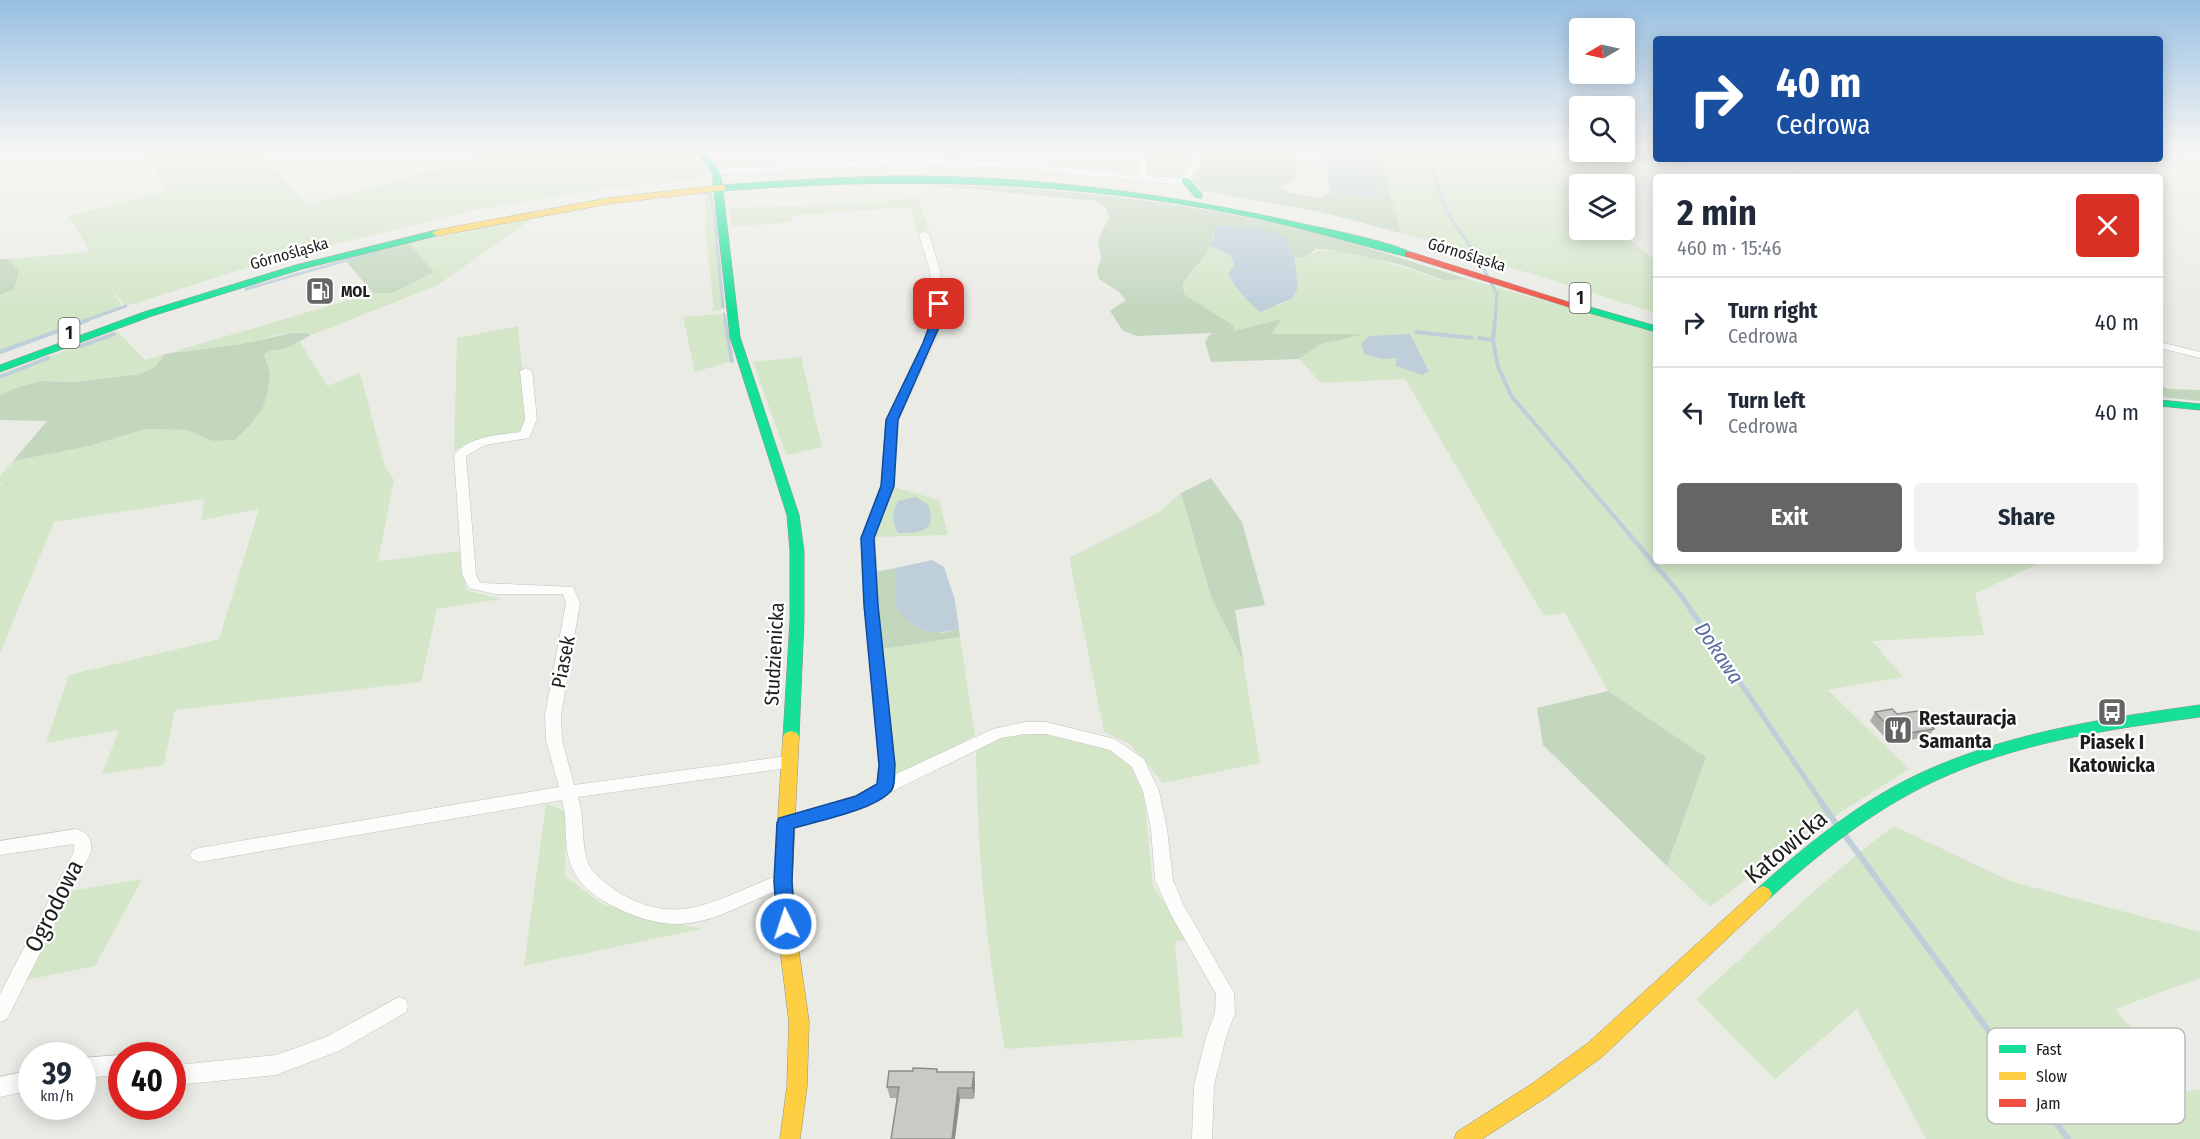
<!DOCTYPE html>
<html lang="en">
<head>
<meta charset="utf-8">
<style>
  body { margin:0; font-family:"Fira Sans Condensed",sans-serif; background:#f2f2f3; color:#1f2937; height:100vh; display:flex; flex-direction:column; font-size:22px; white-space:nowrap }
  * { box-sizing:border-box; margin:0 }
  p { font-size:20px; color:#747a83 }
  .icon { flex:none; width:33px; height:33px; fill:none; stroke:currentColor; stroke-width:2; stroke-linecap:round; stroke-linejoin:round }
  .map { position:relative; flex:1; overflow:hidden }
  .drawer { position:absolute; left:1653px; top:174px; width:510px; height:390px; display:flex; flex-direction:column; background:#fff; border-radius:6px; box-shadow:0 3px 15px #0003 }
  .drawer>* { flex:none }
  .guide { position:absolute; left:1653px; top:36px; width:510px; height:126px; border-radius:6px; box-shadow:0 3px 15px #0003; background:#1a4fa0; color:#fff; overflow:hidden }
  .needle { width:39px; rotate:261deg }
  .fabs { position:absolute; left:1569px; top:18px; display:grid; gap:12px }
  .fabs a { display:grid; place-items:center; width:66px; height:66px; border-radius:6px; background:#fff; box-shadow:0 3px 15px #0003; font-size:30px }
  .speed { position:absolute; left:18px; top:1042px; display:flex; gap:12px; font-size:30px; font-weight:700; text-align:center }
  .speed>* { display:grid; place-content:center; width:78px; height:78px; border-radius:50%; background:#fff; box-shadow:0 3px 15px #0003; line-height:1 }
  .speed small { font-size:15px; font-weight:400 }
  .speed .limit { border:9px solid #d22; background:#fff; color:#111 }
  .pin { position:absolute; display:grid; place-items:center; width:51px; height:51px; color:#fff; margin:-26px; border-radius:12px; box-shadow:0 3px 9px #0006 }
  .me { position:absolute; width:66px; margin:-33px; rotate:356deg; stroke-linejoin:round; filter:drop-shadow(0 0 4px #0008) }
  .turn { display:flex; align-items:center; gap:21px; height:126px; padding:0 24px; font-size:27px }
  .turn .icon { width:78px; height:78px; stroke-width:2.5 }
  .turn b { display:block; font-size:42px; line-height:51px }
  .round { display:grid; place-items:center; flex:none; width:63px; height:63px; border-radius:6px; background:#f2f2f3 }
  .summary { display:flex; align-items:center; justify-content:space-between; height:102px; padding:0 24px }
  h1 { font-size:36px; font-weight:700; line-height:45px }
  .button { display:flex; gap:12px; margin-top:auto; padding:12px 24px }
  .button a { flex:1; height:69px; border-radius:6px; background:#656563; color:#fff; font-size:24px; font-weight:700; line-height:69px; text-align:center }
  .button a+a { background:#f2f2f3; color:#1f2937 }
  ul { padding:0; list-style:none }
  li { display:flex; align-items:center; gap:18px; height:90px; padding:0 24px; border-top:2px solid #e0e1e3 }
  li div { flex:1 }
  li b { display:block; font-size:22px }
  li em { font-style:normal }
  .map>svg:first-child { display:block }
</style>
</head>
<body>
<div class="map">
<svg width="2200" height="1139" viewBox="0 0 2200 1139">
  <rect width="100%" height="100%" fill="#ebebe6"/>
  <g fill="#d3e6c8">
    <path d="M167 150H257L308 205 470 160 487 152 484 150H689L704 169 699 178 603 189 473 210 272 260 126 306 111 289 122 306 0 352V295L14 289 19 273 9 259 90 252 69 216 167 190 146 156Z"/>
    <path d="M1146 150H1191C1194 178 1158 188 1146 170Z"/>
    <path d="M1378 150H1656V159H1687L1692 164 1655 166 1668 177H1656V182L1580 184V230H1618L1656 261V313L1401 233Z"/>
    <path d="M711 192 713 195 725 308 709 312 714 308 706 238 705 197 700 195Z"/>
    <path d="M917 198 929 230 918 232 910 207 793 215 791 222 731 227V208L869 203Z"/>
    <path d="M532 219 436 286 311 335C295 327 258 341 241 344 216 347 191 350 165 354L155 367 140 374 75 382 40 381 16 388 0 395V375L117 331 145 360 373 293H392L408 243Z"/>
    <path d="M1210 246 1230 255 1236 265 1279 306 1290 299 1298 288 1293 257 1304 258 1322 249 1347 251 1444 280 1467 279 1656 332V561H2038L2039 563 1975 594 1984 635 1872 641 1903 677 1828 690 1909 769 1794 842 1710 907 1667 866 1706 757 1608 691 1565 613 1544 616 1405 379 1321 383 1299 359 1321 344 1361 334H1272L1280 319 1233 331V326L1185 295 1182 285C1190 270 1204 262 1210 246Z"/>
    <path d="M721 314 732 361 695 372 683 317Z"/>
    <path d="M518 326 527 418 523 430 479 439 454 451 457 338Z"/>
    <path d="M300 342 327 386 360 373 385 467 394 480 378 561 461 551 466 590 501 599 437 609 421 682 175 710 164 765 102 774 119 730 46 743 69 675 219 639 259 509 202 520 204 499 54 522 0 653V486L2 483H0V476L13 461 89 446 146 429 187 430 213 441 235 440 251 424 262 407 267 395 270 374 264 354C275 348 288 348 300 342Z"/>
    <path d="M801 357 822 447 786 455 753 362Z"/>
    <path d="M893 487 939 500 948 535 875 537Z"/>
    <path d="M1181 493 1212 600 1243 660 1260 763 1163 783 1130 744 1104 732 1069 558 1159 512Z"/>
    <path d="M960 637 975 736 896 775 883 649Z"/>
    <path d="M1043 734 1107 749 1129 763 1144 796 1153 886 1190 940 1175 941 1183 1037 1005 1049C986 949 977 848 976 747L1001 736Z"/>
    <path d="M546 803 566 812 565 876 602 904 701 929 524 966Z"/>
    <path d="M1894 826 2010 881 2200 932V978L2115 1009 2186 1092 2200 1089V1139H1926L1857 1009 1775 1079 1696 999C1762 941 1823 878 1894 826Z"/>
    <path d="M142 879 95 966 26 980 70 891Z"/>
  </g>
  <g fill="#c3d7be">
    <path d="M1200 150H1295L1297 179 1280 187 1290 193 1321 198 1330 192 1378 198 1363 150H1378L1401 233 1321 212 1203 191 1192 181 1202 160Z"/>
    <path d="M927 185C1047 186 1166 199 1283 225 1345 239 1406 260 1467 279L1444 280 1402 265 1330 249H1316L1304 258 1293 257 1291 244 1213 227C1216 255 1193 264 1182 285L1185 295 1234 326 1233 331 1281 319 1272 334H1365L1321 344 1299 359 1211 362 1205 342 1211 333 1137 336 1123 331 1110 311 1126 300 1119 292 1099 279 1097 271 1101 258 1098 240 1109 217 1107 210 1097 201Z"/>
    <path d="M408 243 434 272 392 293H373L344 259Z"/>
    <path d="M0 259H9L19 272 14 289 0 295Z"/>
    <path d="M292 333H306L311 335 287 348 270 351 264 354 270 374 267 395 263 407 251 424 235 440 213 441 187 430 146 429 89 446 13 461 47 421 0 420V395L16 388 40 381 75 382 140 374 155 367 165 354 241 344Z"/>
    <path d="M2160 386 2170 389 2200 390V401L2160 397Z"/>
    <path d="M1211 478 1242 522 1265 605 1235 610 1243 660 1212 600 1181 493Z"/>
    <path d="M896 568V607L942 633 959 629 960 637 883 649 875 572Z"/>
    <path d="M1608 691 1706 757 1667 866 1543 745 1537 708Z"/>
  </g>
  <g fill="#becfda">
    <path d="M1325 150H1363L1378 198 1330 192Z"/>
    <path d="M1213 226C1231 226 1284 226 1291 246 1296 259 1296 275 1298 288L1291 299 1260 312C1247 300 1237 290 1228 274L1235 265 1230 255 1210 246 1214 236Z"/>
    <path d="M1410 334 1429 371 1422 375 1396 366V358L1383 359 1364 354 1361 344 1369 336Z"/>
    <path d="M916 497 928 505C938 532 920 533 898 533 891 523 893 511 898 501Z"/>
    <path d="M932 560 944 567 955 600 959 629C928 636 916 631 896 607V568Z"/>
  </g>
  <g fill="none" stroke-linecap="round" stroke-linejoin="round">
    <g stroke="#becfda" stroke-width="3">
      <path d="M1427 150 1445 209 1478 258 1497 294 1495 321"/>
      <path d="M705 192 711 195 713 207"/>
      <path d="M714 210 723 307"/>
      <path d="M246 289 379 251"/>
      <path d="M724 314 725 321"/>
      <path d="M84 321 126 306"/>
    </g>
    <g stroke="#becfda" stroke-width="4">
      <path d="M725 320 732 361"/>
      <path d="M1495 320 1493 340 1498 367 1512 397 1630 535"/>
      <path d="M1416 332 1472 338"/>
      <path d="M1479 338 1493 340"/>
      <path d="M81 346 114 334"/>
      <path d="M0 352 88 320"/>
      <path d="M0 377 48 358"/>
    </g>
    <path stroke="#becfda" stroke-width="5" d="M1629 534 1680 594 1822 803"/>
    <g stroke="#becfda" stroke-width="6">
      <path d="M1821 802 1837 825"/>
      <path d="M1844 834 2068 1139"/>
    </g>
    <g stroke="#c1c1be" stroke-width="1">
      <g id="street">
        <path d="M1139 150H1147V176L1182 178 1192 163V150H1200V163L1188 182 1172 184 1013 168 904 164 716 175 712 172 716 169 904 158 1013 162 1139 175Z"/>
        <path d="M1787 159H1796L1811 177H1802Z"/>
        <path d="M924 231 929 234 940 271 944 316 934 343 898 420 893 486 875 538 878 605 895 765 894 775 993 729 1025 722H1046L1115 739 1144 759 1159 791 1167 829 1173 880 1183 904 1234 993 1235 1013 1226 1037 1214 1085 1212 1139H1192L1194 1085 1206 1037 1215 1013 1216 994 1170 913 1155 880 1151 829 1143 791 1132 767 1110 750 1046 734H1025L1001 738 891 792 867 807 785 830 779 828 777 823 779 818 785 816 856 797 877 784 879 765 864 605 861 538 881 486 886 420 924 343 934 316 930 271 919 234Z"/>
        <path d="M2160 342 2200 352V358L2160 348Z"/>
        <path d="M526 368 532 371 537 419 529 438 485 445 466 456 476 574 479 582 484 583 573 587 580 603 561 715 562 740 574 785 788 756 794 758 796 762 794 766 788 768 578 797C585 819 581 842 587 860 591 873 604 882 615 890 680 933 722 894 783 874L789 876 792 881 789 886C721 911 690 945 615 907 598 899 580 886 572 868 563 847 568 821 562 800L199 862 193 860 190 855 193 850 199 848 559 787 546 740 545 715 566 603 563 594H495L469 588 462 574 454 455C470 436 497 435 520 432L525 419 520 371Z"/>
        <path d="M76 829C89 833 92 839 91 852L7 1019 0 1022V994L74 852V844L0 855V841Z"/>
        <path d="M399 997 406 1000 408 1006 406 1012 339 1051 276 1075 187 1084 172 1080V1061L187 1064 276 1055 326 1037Z"/>
        <path d="M122 1055V1075L82 1078V1058Z"/>
        <path d="M32 1070V1090L0 1097V1077Z"/>
      </g>
    </g>
    <g stroke="#8e9380" stroke-width="1">
      <g id="fast">
        <path d="M694 150H703L720 172 722 185C779 181 837 177 894 176 1034 175 1172 194 1308 225 1328 229 1400 244 1413 254L1408 257C1352 243 1297 226 1241 215 1069 180 897 177 723 191L740 337 799 515 804 551V620L799 737 797 741 791 743 785 741 783 737 790 620V551L787 515 730 337 712 172Z"/>
        <path d="M1182 178H1188L1202 194V198H1196L1182 182Z"/>
        <path d="M437 230 440 231V235L302 269 152 316 0 372V365L144 312 296 265Z"/>
        <path d="M1576 303 1656 326V332L1572 308V304Z"/>
        <path d="M2160 400 2200 404V410L2160 406Z"/>
        <path d="M2200 705V717C2110 729 2018 742 1935 781 1873 810 1819 853 1769 899L1763 902 1757 899 1754 894 1757 889C1808 843 1863 799 1925 771 2012 732 2106 718 2200 705Z"/>
      </g>
    </g>
    <g stroke="#8e9380" stroke-width="1">
      <g id="slow">
        <path d="M722 185 725 186V190L608 204 437 236 432 233 437 230 608 198Z"/>
        <path d="M791 731 797 733 799 737 792 881 795 924 809 1022 807 1086 800 1139H780L787 1086 789 1022 777 924 774 881 783 737 785 733Z"/>
        <path d="M1763 886 1769 889 1772 894 1769 899 1602 1057 1547 1097 1482 1139H1454L1457 1132 1533 1083 1588 1043 1757 889Z"/>
      </g>
    </g>
    <g stroke="#8e9380" stroke-width="1">
      <path id="jam" d="M1405 252H1411L1581 306 1576 309 1572 308 1405 256Z"/>
    </g>
    <use href="#street" fill="#fcfcfb" fill-rule="evenodd"/>
    <use href="#fast" fill="#16e098" fill-rule="evenodd"/>
    <use href="#slow" fill="#ffcf43" fill-rule="evenodd"/>
    <use href="#jam" fill="#f24e42" fill-rule="evenodd"/>
  </g>
  <g fill="#adadaa">
    <path d="M1875 712 1897 714 1934 729 1928 737 1890 743 1870 721Z"/>
    <path d="M937 1069 938 1072H974L975 1084 974 1099 890 1098 887 1087 913 1071Z"/>
  </g>
  <g fill="#8d8d8b">
    <path d="M974 1072 975 1084 974 1099 972 1088Z"/>
    <path d="M958 1088 960 1099 955 1139H952Z"/>
  </g>
  <g fill="#c9c9c6" stroke="#8d8d8b" stroke-width="1.5">
    <path d="M1892 709 1897 714 1918 711 1934 729 1896 735 1875 712Z"/>
    <path d="M913 1068 937 1069V1072H974L972 1088H958L952 1139H891L899 1087H887L889 1071H913Z"/>
  </g>
  <linearGradient id="sky" x2="0" y2="1"><stop stop-color="#97bfe2"/><stop offset="0.48" stop-color="#f6f6f4"/><stop offset="1" stop-color="#f6f6f4" stop-opacity="0"/></linearGradient>
  <rect width="2200" height="310" fill="url(#sky)"/>
  <path fill="#1a73e8" stroke="#114b97" stroke-width="1.5" d="M939 301 944 304V316L898 420 894 486 874 538 878 605 895 765C894 772 896 787 890 792 873 810 818 821 794 828L792 881 795 924 792 930 786 932 779 930 777 924 774 881 777 823 779 818 856 796 877 784 879 765 864 605 861 538 881 486 886 420 923 343 933 316 934 304Z"/>
  <defs>
    <g id="fuel-square" transform="scale(1.5)"><rect x="-9" y="-9" width="18" height="18" rx="4" fill="#656563" stroke="#fff"/><path d="M-5.5-6h7V0h2V4h1.3V-2.5L3-4.5l.8-.8L6-3V5H2.5V1h-1V6h-7ZM-4.2-4.7v3.2H.2V-4.7Z" fill="#fff"/></g>
    <g id="bus-square" transform="scale(1.5)"><rect x="-9" y="-9" width="18" height="18" rx="4" fill="#656563" stroke="#fff"/><path d="M-5-6H5V4H4V6H2V4H-2V6H-4V4H-5ZM-3.5-4V0h7V-4ZM-3.5 1.2v1.5H-2V1.2ZM2 1.2v1.5H3.5V1.2Z" fill="#fff"/></g>
    <g id="restaurant-square" transform="scale(1.5)"><rect x="-9" y="-9" width="18" height="18" rx="4" fill="#656563" stroke="#fff"/><path d="M-5-6h1v4h1v-4h1v4h1v-4h1v5L-1.5 .5V6h-2V.5L-5-1ZM5-6V6H3V1.5H1.5Q1.5-4 5-6Z" fill="#fff"/></g>
  </defs>
  <g fill-rule="evenodd">
    <use href="#fuel-square" x="320" y="291"/>
    <use href="#bus-square" x="2112" y="712"/>
    <use href="#restaurant-square" x="1898" y="730"/>
  </g>
  <g text-anchor="middle" stroke-width="4.5" stroke-linejoin="round" paint-order="stroke">
    <g font-size="16" fill="#1d1d1d" stroke="#fff">
      <text transform="translate(289 253) rotate(-16)" y="6">Górnośląska</text>
      <text transform="translate(1467 254) rotate(17)" y="6">Górnośląska</text>
    </g>
    <g font-size="16" font-weight="bold" fill="#1d1d1d" stroke="#fff" text-anchor="start">
      <text x="341" y="297">MOL</text>
    </g>
    <g fill="#fff" stroke="#616161" stroke-width="1.5">
      <rect x="1569.5" y="283" width="21" height="30" rx="4.5"/>
      <rect x="58.5" y="318" width="21" height="30" rx="4.5"/>
    </g>
    <g font-size="18" font-weight="bold" fill="#1d1d1d">
      <text x="1580" y="304">1</text>
      <text x="69" y="339">1</text>
    </g>
    <g font-size="20" fill="#1d1d1d" stroke="#fff">
      <text transform="translate(774 654) rotate(-87)" y="7">Studzienicka</text>
      <text transform="translate(563 662) rotate(-79)" y="7">Piasek</text>
    </g>
    <g font-size="20" font-weight="bold" fill="#1d1d1d" stroke="#fff" text-anchor="start">
      <text x="1919" y="725">Restauracja<tspan x="1919" dy="23">Samanta</tspan></text>
      <text x="2112" y="749" text-anchor="middle">Piasek I<tspan x="2112" dy="23">Katowicka</tspan></text>
    </g>
    <g font-size="21" font-style="italic" fill="#566da0" stroke="#fff">
      <text transform="translate(1719 653) rotate(56)" y="7">Dokawa</text>
    </g>
    <g font-size="24" fill="#1d1d1d" stroke="#fff">
      <text transform="translate(1786 847) rotate(-40)" y="8">Katowicka</text>
      <text transform="translate(54 906) rotate(-63)" y="8">Ogrodowa</text>
    </g>
  </g>
  <rect x="1987" y="1028" width="198" height="96" rx="9" fill="#fff" stroke="#bbb" stroke-width="1.5"/>
  <rect x="1999" y="1045" width="27" height="8" fill="#16e098"/>
  <rect x="1999" y="1072" width="27" height="8" fill="#ffcf43"/>
  <rect x="1999" y="1099" width="27" height="8" fill="#f24e42"/>
  <g font-size="16" fill="#1d1d1d">
    <text x="2036" y="1055">Fast</text>
    <text x="2036" y="1082">Slow</text>
    <text x="2036" y="1109">Jam</text>
  </g>
</svg>
<div class="fabs">
<a><svg class="needle" viewBox="-14 -14 28 28"><path d="M0-13l5 13h-10z" fill="#e53935"/><path d="M0 13l5-13h-10z" fill="#747a83"/></svg></a>
<a><svg class="icon" aria-label="search" viewBox="0 0 24 24"><circle cx="10" cy="10" r="6"/><path d="M15 15l6 6"/></svg></a>
<a><svg class="icon" aria-label="layers" viewBox="0 0 24 24"><path d="M12 4l9 5-9 5-9-5zM3 14l9 5 9-5"/></svg></a>
</div>
<div class="speed"><div>39<small>km/h</small></div><div class="limit">40</div></div>
<div class="pin" style="left:939px;top:304px;background:#d93025"><svg class="icon" aria-label="arrive" viewBox="0 0 24 24"><path d="M6 21V4h12l-3 4 3 4H6"/></svg></div>
<svg class="me" style="left:786px;top:924px" viewBox="-20 -20 40 40"><circle r="17" fill="#1a73e8" stroke="#fff" stroke-width="3"/><path d="M0-11L8 9 0 5-8 9z" fill="#fff"/></svg>
<div class="guide">
<div class="turn"><svg class="icon" aria-label="right" viewBox="0 0 24 24"><path d="M7 20v-9h11M14 6l5 5-5 5"/></svg><div><b>40 m</b>Cedrowa</div></div>
</div>
<section class="drawer">
<div class="summary"><div><h1>2 min</h1><p>460 m · 15:46</p></div><a class="round" style="background:#d93025;color:#fff"><svg class="icon" aria-label="close" viewBox="0 0 24 24"><path d="M6 6l12 12M18 6L6 18"/></svg></a></div>
<ul>
<li><svg class="icon" aria-label="right" viewBox="0 0 24 24"><path d="M7 20v-9h11M14 6l5 5-5 5"/></svg><div><b>Turn right</b><p>Cedrowa</p></div><em>40 m</em></li>
<li><svg class="icon" aria-label="left" viewBox="0 0 24 24"><path d="M17 20v-9H6M10 6l-5 5 5 5"/></svg><div><b>Turn left</b><p>Cedrowa</p></div><em>40 m</em></li>
</ul>
<div class="button"><a>Exit</a><a>Share</a></div>
</section>
</div>
</body>
</html>
